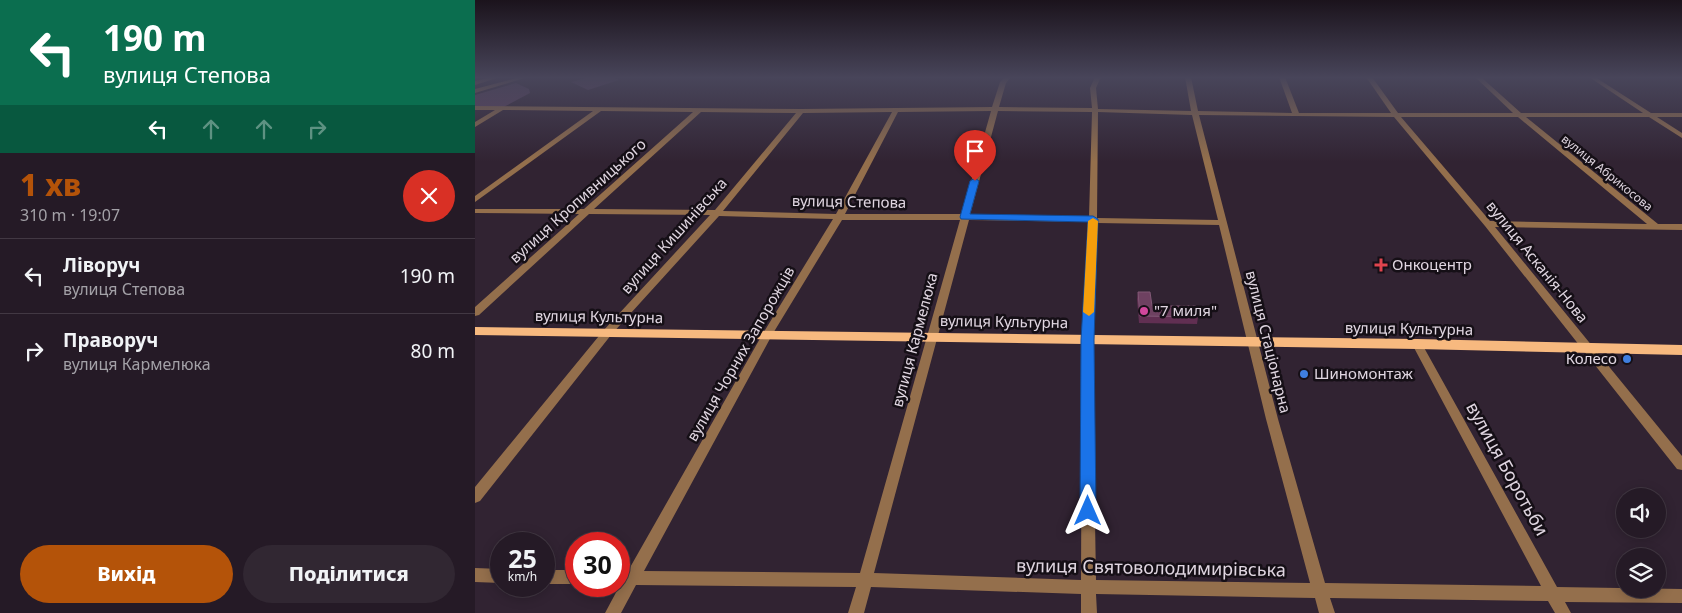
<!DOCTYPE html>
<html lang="uk">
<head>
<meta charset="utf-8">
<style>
  body { margin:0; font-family:"Noto Sans",sans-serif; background:#312732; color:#f1f3f6; height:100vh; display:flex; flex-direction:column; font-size:19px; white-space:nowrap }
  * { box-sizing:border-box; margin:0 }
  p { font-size:16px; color:#a3a1a7 }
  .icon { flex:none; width:28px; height:28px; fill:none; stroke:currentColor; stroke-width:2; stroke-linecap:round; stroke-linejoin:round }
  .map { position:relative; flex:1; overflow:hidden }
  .details { display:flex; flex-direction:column; background:#251a26; width:475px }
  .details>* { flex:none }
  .top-card { background:#0b6e4f; color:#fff; overflow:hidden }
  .buttons { position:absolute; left:1141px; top:488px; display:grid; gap:10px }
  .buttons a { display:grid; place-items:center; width:50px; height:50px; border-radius:50%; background:#251a26; box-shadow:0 2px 12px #0003,0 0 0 1px #423843; font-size:25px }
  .speed { position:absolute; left:15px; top:532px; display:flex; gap:10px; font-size:25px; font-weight:700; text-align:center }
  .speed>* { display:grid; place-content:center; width:65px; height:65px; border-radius:50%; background:#251a26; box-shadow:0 2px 12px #0003,0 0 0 1px #423843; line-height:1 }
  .speed small { font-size:12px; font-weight:400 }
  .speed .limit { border:8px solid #d22; background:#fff; color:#111 }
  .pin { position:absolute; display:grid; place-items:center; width:42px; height:42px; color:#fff; margin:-51px -21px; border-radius:50% 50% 50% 0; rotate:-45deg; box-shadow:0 0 5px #0007 }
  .pin .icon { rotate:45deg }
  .me { position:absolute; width:55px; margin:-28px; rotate:0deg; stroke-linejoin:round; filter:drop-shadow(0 0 4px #0008) }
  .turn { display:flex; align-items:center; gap:18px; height:105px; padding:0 20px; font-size:22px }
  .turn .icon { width:65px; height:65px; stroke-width:2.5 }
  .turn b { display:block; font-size:35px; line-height:42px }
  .lanes { display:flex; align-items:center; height:48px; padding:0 20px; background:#0003; justify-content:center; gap:25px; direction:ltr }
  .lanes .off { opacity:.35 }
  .round { display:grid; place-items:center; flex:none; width:52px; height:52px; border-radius:26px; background:#312732 }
  .head { display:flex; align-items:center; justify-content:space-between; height:85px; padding:0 20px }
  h1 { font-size:30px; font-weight:800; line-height:38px; color:#b45309 }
  .action { display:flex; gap:10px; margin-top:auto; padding:10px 20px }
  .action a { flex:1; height:58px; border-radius:30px; background:#b45309; color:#fff; font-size:20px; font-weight:800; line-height:58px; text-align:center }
  .action a+a { background:#312732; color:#f1f3f6 }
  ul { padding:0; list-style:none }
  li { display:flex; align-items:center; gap:15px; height:75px; padding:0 20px; border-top:1px solid #423843 }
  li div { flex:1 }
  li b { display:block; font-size:19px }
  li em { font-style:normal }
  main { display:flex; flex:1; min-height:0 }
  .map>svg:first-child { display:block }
</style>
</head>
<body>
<main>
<section class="details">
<div class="top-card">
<div class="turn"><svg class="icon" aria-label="left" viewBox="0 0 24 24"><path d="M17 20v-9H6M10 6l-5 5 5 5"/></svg><div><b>190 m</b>вулиця Степова</div></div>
<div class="lanes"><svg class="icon" aria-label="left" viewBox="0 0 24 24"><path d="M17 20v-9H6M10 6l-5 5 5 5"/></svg><svg class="icon off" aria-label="ahead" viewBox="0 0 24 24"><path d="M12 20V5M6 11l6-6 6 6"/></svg><svg class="icon off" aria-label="ahead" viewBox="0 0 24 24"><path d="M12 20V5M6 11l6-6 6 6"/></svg><svg class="icon off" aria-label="right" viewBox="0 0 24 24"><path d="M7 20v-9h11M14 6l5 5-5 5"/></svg></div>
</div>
<div class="head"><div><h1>1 хв</h1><p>310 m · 19:07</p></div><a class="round" style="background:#d93025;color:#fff"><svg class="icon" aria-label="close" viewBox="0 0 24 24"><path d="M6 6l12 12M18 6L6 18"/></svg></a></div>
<ul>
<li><svg class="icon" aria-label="left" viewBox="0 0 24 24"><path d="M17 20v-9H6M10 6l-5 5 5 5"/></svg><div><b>Ліворуч</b><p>вулиця Степова</p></div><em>190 m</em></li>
<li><svg class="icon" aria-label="right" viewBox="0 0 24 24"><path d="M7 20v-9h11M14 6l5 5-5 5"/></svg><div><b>Праворуч</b><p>вулиця Кармелюка</p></div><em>80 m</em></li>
</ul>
<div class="action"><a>Вихід</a><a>Поділитися</a></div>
</section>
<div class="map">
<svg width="1207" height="613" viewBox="0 0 1207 613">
  <rect width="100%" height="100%" fill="#312332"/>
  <g fill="#5d4260">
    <path d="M115 77H137L144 80 113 90 96 82Z"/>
    <path d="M41 83 54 89 55 93 25 109 0 108V95Z"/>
  </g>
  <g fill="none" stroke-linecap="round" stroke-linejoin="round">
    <g fill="#946f4c" fill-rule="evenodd">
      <path d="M530 77H536L531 83 524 107 617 108 615 88 620 77H626L621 88 623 109 716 111 710 77H716L723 111 817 113 804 77H810L824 113H916L891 77H897L923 113H1038L1000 77H1006L1046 113H1168L1114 77H1120L1176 113H1207V117H1182L1207 133V138L1174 117H1051L1183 224H1207V230L1020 227 1207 456V470L1202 469 1010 226 919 117 724 115 803 419 850 583 1066 586 937 344 938 341H946L947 344 1082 587 1207 589V603L1090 602 1096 613H1080L1073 601 855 598 860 613H844L840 598 621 594 622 613H606V594L396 587 389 613H373L381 587 161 585 146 613H130L145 585H144V571H153L287 335 358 219 244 216 136 335 5 501 0 503V487L128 331 235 215 114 214 4 315 0 316V307L104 214 0 213V209H109L218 112 126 111 0 202V196L118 111 28 110 0 127V122L20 110H0V106L326 109 517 107 525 82ZM516 111 487 214H370L423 112ZM523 111 617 112 614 217 495 215ZM226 112 321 113 240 210 119 209ZM417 112 361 214 248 211 328 113ZM623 112 717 115 743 220 622 218ZM926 117H1043L1172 224 1015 221ZM367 220H485L385 573 169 571 297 335ZM494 220 614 222 607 340 606 580 399 573ZM622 223 744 225 791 419 835 583 621 580 617 340Z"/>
      <path d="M0 568 26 569V583L0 582Z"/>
      <rect x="69" y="570" width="32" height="14"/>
    </g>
    <g fill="#946f4c" fill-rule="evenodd">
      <path d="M17 77H25L0 85V81Z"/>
      <path d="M45 77H53L0 93V89Z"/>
    </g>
    <path fill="#f7b97f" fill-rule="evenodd" d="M0 327 942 339 1207 345V355L942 349 0 335Z"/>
  </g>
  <path fill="#612f52" d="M663 292 677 306 723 317 722 324 664 323 662 299Z"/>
  <path fill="#6e4161" stroke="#805875" d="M663 292H675L677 306H721L723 317 665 316Z"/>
  <linearGradient id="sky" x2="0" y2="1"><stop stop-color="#1b131c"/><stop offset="0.48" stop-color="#48455a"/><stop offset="1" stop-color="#48455a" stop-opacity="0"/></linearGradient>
  <rect width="1207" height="162" fill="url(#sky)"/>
  <path fill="#1a73e8" stroke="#114b97" d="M500 178 504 181 495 214 618 216 623 219 619 340 621 511 619 515 613 517 608 515 605 511 606 340 613 222 486 219 485 217 495 181Z"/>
  <path fill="#f59e0b" d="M618 218 623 221 619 312 614 316 608 312 613 221Z"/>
  <path fill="#e0444e" stroke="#150f16" stroke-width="2" d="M903.5 257.5h5v5h5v5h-5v5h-5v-5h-5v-5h5z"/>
  <circle fill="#d1479c" stroke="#150f16" stroke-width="2" cx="669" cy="311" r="5"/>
  <g fill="#3f7fe0" stroke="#150f16" stroke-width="2">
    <circle cx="1152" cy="359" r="5"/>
    <circle cx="829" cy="374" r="5"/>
  </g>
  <g text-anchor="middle" stroke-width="5" stroke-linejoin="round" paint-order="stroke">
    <g font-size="12" fill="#e0d6e1" stroke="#150f16">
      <text transform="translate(1132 173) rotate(39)" y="4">вулиця Абрикосова</text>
    </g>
    <g font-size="15" fill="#e0d6e1" stroke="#150f16">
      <text transform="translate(103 201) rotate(-42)" y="5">вулиця Кропивницького</text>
      <text transform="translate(374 202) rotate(1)" y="5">вулиця Степова</text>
      <text transform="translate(199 236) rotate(-48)" y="5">вулиця Кишинівська</text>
      <text transform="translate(1062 262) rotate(51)" y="5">вулиця Асканія-Нова</text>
      <text transform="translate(124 317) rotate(1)" y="5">вулиця Культурна</text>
      <text transform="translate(529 322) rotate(1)" y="5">вулиця Культурна</text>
      <text transform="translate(934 329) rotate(1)" y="5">вулиця Культурна</text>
      <text transform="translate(440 340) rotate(-75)" y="5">вулиця Кармелюка</text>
      <text transform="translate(793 342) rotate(76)" y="5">вулиця Стаціонарна</text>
      <text transform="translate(266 354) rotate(-60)" y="5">вулиця Чорних Запорожців</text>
    </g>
    <g font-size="15" fill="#e0d6e1" stroke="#150f16" text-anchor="start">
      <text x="917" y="270">Онкоцентр</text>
      <text x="679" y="316">"7 миля"</text>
      <text x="1142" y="364" text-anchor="end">Колесо</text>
      <text x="839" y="379">Шиномонтаж</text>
    </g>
    <g font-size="18" fill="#e0d6e1" stroke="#150f16">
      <text transform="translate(1032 469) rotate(61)" y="6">вулиця Боротьби</text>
      <text transform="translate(676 568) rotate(1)" y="6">вулиця Святоволодимирівська</text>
    </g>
  </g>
</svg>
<div class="buttons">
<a><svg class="icon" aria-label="sound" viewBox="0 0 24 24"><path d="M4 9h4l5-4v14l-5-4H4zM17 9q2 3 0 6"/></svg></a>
<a><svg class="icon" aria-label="layers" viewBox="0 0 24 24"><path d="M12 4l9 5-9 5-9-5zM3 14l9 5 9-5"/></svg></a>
</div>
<div class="speed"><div>25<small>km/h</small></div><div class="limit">30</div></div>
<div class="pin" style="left:500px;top:181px;background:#d93025"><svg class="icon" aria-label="arrive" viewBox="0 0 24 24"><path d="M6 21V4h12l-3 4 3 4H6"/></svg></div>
<svg class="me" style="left:613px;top:511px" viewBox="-20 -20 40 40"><path d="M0-17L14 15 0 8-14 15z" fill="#1a73e8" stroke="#fff" stroke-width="4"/></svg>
</div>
</main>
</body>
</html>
